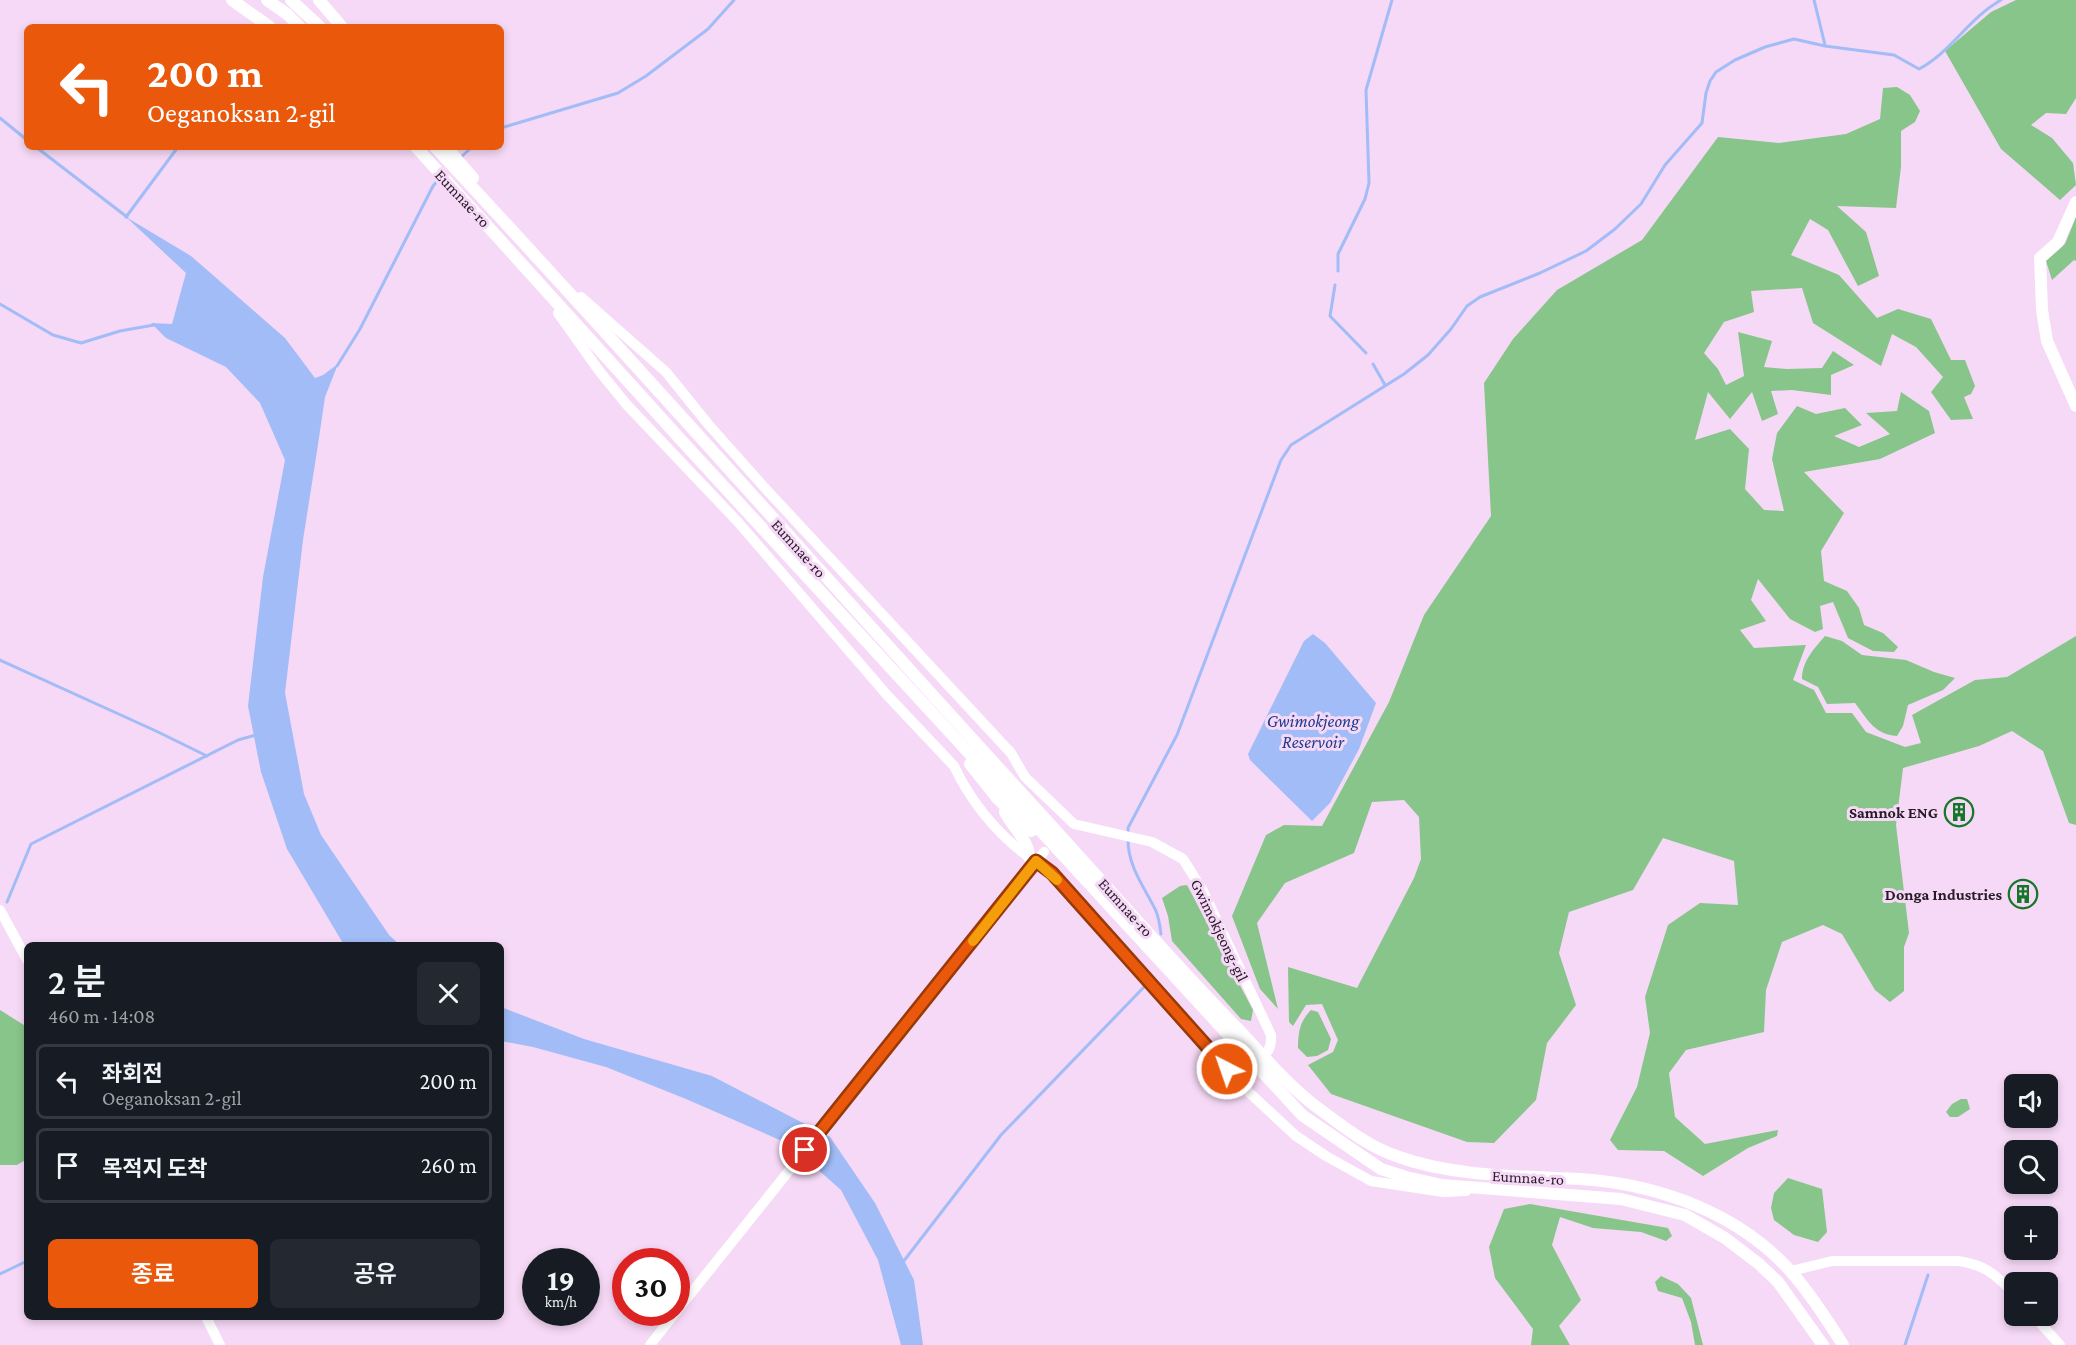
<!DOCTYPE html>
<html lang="ko">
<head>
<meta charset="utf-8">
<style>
  body { margin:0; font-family:"Crimson Pro","Noto Sans KR",serif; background:#242831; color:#f1f3f6; height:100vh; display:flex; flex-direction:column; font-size:22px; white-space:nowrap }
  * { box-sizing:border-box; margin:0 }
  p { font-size:20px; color:#9ea1a6 }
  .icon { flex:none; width:33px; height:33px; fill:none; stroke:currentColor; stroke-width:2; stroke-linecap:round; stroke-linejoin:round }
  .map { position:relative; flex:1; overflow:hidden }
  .drawer { position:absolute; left:24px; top:942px; width:480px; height:378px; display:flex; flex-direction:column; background:#171b24; border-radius:9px; box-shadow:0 3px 9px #0003 }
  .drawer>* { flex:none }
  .top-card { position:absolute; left:24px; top:24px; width:480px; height:126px; border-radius:9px; box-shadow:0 3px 9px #0003; background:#ea580c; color:#fff; overflow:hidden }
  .buttons { position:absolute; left:2004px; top:1074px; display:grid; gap:12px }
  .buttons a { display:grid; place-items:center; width:54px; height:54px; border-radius:9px; background:#171b24; box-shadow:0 3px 9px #0003; font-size:30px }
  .speed { position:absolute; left:522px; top:1248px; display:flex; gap:12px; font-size:30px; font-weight:700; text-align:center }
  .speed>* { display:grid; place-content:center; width:78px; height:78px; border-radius:50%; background:#171b24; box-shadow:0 3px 9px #0003; line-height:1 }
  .speed small { font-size:15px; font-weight:400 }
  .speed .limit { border:9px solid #d22; background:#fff; color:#111 }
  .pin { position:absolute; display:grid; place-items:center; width:51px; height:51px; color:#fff; margin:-26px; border:3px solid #fff; border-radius:50%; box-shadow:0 2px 6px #0007 }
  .me { position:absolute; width:66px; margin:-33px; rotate:319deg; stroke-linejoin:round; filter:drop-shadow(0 0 4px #0008) }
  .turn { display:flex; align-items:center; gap:21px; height:126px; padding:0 24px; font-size:27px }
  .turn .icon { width:78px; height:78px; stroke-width:2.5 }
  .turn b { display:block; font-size:42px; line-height:51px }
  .round { display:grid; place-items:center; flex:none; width:63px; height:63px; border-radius:9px; background:#242831 }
  .summary { display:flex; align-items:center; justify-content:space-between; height:102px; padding:0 24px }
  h1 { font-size:36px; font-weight:600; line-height:45px }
  .primary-button { display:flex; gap:12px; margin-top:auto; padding:12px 24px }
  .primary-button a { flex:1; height:69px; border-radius:9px; background:#ea580c; color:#fff; font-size:24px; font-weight:600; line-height:69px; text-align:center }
  .primary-button a+a { background:#242831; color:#f1f3f6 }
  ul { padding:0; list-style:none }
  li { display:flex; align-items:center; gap:18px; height:75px; margin:0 12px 9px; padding:0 12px; border:3px solid #363941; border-radius:9px }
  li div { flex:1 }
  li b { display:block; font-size:22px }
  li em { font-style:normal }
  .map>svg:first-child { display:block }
</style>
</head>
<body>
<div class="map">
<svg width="2076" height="1345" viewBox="0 0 2076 1345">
  <rect width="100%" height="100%" fill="#f6d9f6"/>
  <g fill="#88c58a">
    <path d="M2016 0H2076V98L2066 114 2046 113 2031 125 2052 138 2073 163 2076 185 2060 200 2001 149 1945 51 1991 12Z"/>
    <path d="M1897 87 1910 95 1920 111 1915 122 1901 131V167L1896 208 1837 206 1866 232 1879 276 1858 286 1828 230 1810 219 1791 255 1839 275 1877 318 1898 309 1931 319 1951 360H1965L1975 386 1971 394 1964 397 1973 419 1951 420 1931 392 1943 377 1916 347 1892 334 1881 366 1813 323 1802 288 1751 291 1754 312 1724 322 1704 353 1718 369 1726 385 1744 376 1738 332 1772 341 1764 367 1787 369 1822 368 1833 351 1854 365 1831 375V395L1792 390 1771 391 1778 414 1762 421 1752 392 1730 419 1708 392 1695 440 1730 429 1749 449 1745 489 1764 510 1784 511 1772 459 1777 433 1797 406 1816 414 1845 408 1862 425 1834 436 1859 447 1890 434 1866 413 1897 411 1901 392 1929 411 1935 433 1880 459 1804 472 1844 513 1821 551 1824 581 1847 591 1859 608 1864 625 1883 633 1898 647 1894 652 1873 651 1848 638 1833 602 1820 606 1823 629 1815 632 1790 619 1758 579 1751 600 1766 621 1740 630 1754 648 1806 645 1793 680 1814 690 1826 713H1852L1866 732 1905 747 1921 743 1912 715 1975 680 2007 677 2076 636V825L2069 823 2043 751 2012 731 1979 746 1903 768 1896 825 1909 933 1904 947V991L1890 1002 1875 990 1842 934 1823 925 1782 942 1766 990 1764 1032 1686 1050 1669 1073 1675 1117 1705 1144 1778 1130 1777 1136 1748 1148 1703 1176 1664 1151 1618 1150 1610 1140 1637 1087 1650 1033 1645 997 1668 925 1700 903 1738 905 1734 861 1663 838 1633 890 1569 912 1559 953 1576 1005 1547 1043 1536 1100 1494 1143 1467 1142 1331 1094 1308 1065 1333 1052 1338 1040 1322 1004 1306 1005 1293 1026 1289 1022 1288 967 1357 988 1414 878 1421 859 1419 817 1404 800 1372 802 1354 853 1285 883 1257 923 1278 1009 1260 989 1232 916 1266 835 1284 825 1322 826 1389 702 1424 615 1491 516 1484 383 1513 339 1557 290 1642 240 1718 137 1779 143 1846 134 1880 119 1883 88Z"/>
    <path d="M2076 217V261L2074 260 2052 280 2046 261 2065 244Z"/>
    <path d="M1825 636 1842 641 1862 655 1906 660 1934 672 1955 678 1943 690 1908 705 1903 726 1897 736C1874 734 1868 720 1855 703L1827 704 1818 687 1802 679C1802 661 1814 649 1825 636Z"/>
    <path d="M1187 885 1253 1010 1251 1021 1241 1019 1172 941 1168 916 1162 898 1180 886Z"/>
    <path d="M0 1010 27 1027V1159L17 1165H0Z"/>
    <path d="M1311 1010 1318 1012 1331 1039 1328 1050 1317 1056 1307 1057 1298 1048C1298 1032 1300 1021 1311 1010Z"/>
    <path d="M1961 1099H1967L1970 1109 1958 1117H1950L1946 1112 1952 1104Z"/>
    <path d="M1788 1178 1822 1189 1827 1232 1818 1242 1794 1235 1774 1220 1771 1208 1774 1193Z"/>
    <path d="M1530 1204 1668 1228 1672 1236 1666 1241 1641 1232 1593 1228 1560 1217 1552 1245 1581 1300 1559 1326 1570 1345H1531L1533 1329 1495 1278 1489 1247 1504 1209Z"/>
    <path d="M1661 1276 1678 1284 1691 1298 1703 1345H1695L1691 1322 1682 1298 1658 1291 1655 1282Z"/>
  </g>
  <g fill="#a1bcf6">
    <path d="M126 217 191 256 285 338 315 378 323 375 338 364 325 397 317 451 303 540 285 693 304 794 321 835 389 935 400 945H344L287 849 261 772 248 706 263 577 285 460 260 403 226 367 166 338 151 323 172 324 186 273Z"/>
    <path d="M1313 634 1325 643 1376 703 1359 749 1330 803 1312 821 1250 760 1248 754 1304 641Z"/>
    <path d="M501 1007 584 1039 712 1076 830 1137 875 1203 914 1280 923 1345H901L878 1260 841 1190 789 1144 686 1099 606 1067 533 1047 501 1041Z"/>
  </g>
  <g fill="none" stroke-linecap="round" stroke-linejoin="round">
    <g stroke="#a1bcf6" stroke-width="3">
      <path d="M1814 0 1825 45"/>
      <path d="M0 118 27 140"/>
      <path d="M501 128 618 93 646 76 708 29 734 0"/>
      <path d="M36 147 127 217"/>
      <path d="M459 159 472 147"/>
      <path d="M126 217 178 147"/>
      <path d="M1338 271V254L1365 199 1369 183 1366 90 1392 0"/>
      <path d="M1335 285 1330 316 1366 353"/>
      <path d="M0 304 53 335 81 343 120 331 154 325"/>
      <path d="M1373 364 1385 385"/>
      <path d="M337 366 360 329 433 186 440 178"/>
      <path d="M0 660 156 731 207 756"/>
      <path d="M1128 834V828L1177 735 1281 460 1291 445 1404 374 1428 355 1451 329 1467 306 1480 297 1540 273 1586 251 1615 229 1641 204 1665 165 1702 123 1706 93 1710 81 1716 72 1735 60 1765 47 1794 39 1825 46 1894 55 1919 69C1951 52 1969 18 2001 0"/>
      <path d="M1128 840C1128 867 1145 888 1156 911 1159 918 1160 927 1161 934"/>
      <path d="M7 902 31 844 238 740 256 735"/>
      <path d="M903 1262 1001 1135 1144 987"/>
      <path d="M0 1274 27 1261"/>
      <path d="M1905 1345 1928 1275"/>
    </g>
    <g stroke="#fff" stroke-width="10">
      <path d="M581 297 666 372 708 424 764 487 1011 753 1025 777 1074 824 1152 842 1183 859 1203 891 1271 1035C1272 1049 1267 1053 1258 1062"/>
      <path d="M558 313 600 372 627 405 738 522 887 695 954 766C969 798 993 829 1021 851 1031 859 1042 865 1052 873L1241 1085 1296 1136 1326 1156 1371 1181 1443 1192 1466 1191"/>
      <path d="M0 910 27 960"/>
      <path d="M1791 1271 1832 1261H1958C1986 1265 1994 1274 2014 1293"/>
      <path d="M676 1312 1044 852"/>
      <path d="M2034 1316 2060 1345"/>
      <path d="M206 1317 220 1345"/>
      <path d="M650 1345 676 1312"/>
    </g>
    <g stroke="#fff" stroke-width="12">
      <path d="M232 0 270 27"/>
      <path d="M267 0 287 14 300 27"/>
      <path d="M291 0 320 27"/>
      <path d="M319 0 342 27"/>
      <path d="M416 147 682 441 1302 1115 1381 1169 1406 1177 1442 1185 1621 1199 1685 1215 1725 1238 1759 1264 1778 1282 1823 1345"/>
      <path d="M435 147C642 369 843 598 1048 822 1110 890 1171 960 1236 1027 1262 1054 1287 1085 1318 1108 1344 1127 1368 1147 1399 1157 1455 1177 1522 1176 1580 1179 1658 1184 1740 1213 1793 1274 1812 1296 1828 1321 1843 1345"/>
      <path d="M446 147 473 178"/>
      <path d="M2076 202 2058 242 2040 258 2042 310 2047 341 2076 406"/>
      <path d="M970 764 997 798 1031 831"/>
      <path d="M1005 812C1012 826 1029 841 1029 857"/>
    </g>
  </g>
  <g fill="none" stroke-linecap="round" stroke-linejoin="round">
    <g stroke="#983908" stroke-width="15">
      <path id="route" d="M805 1150 1036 861 1052 873 1227 1069"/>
    </g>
    <use href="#route" stroke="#ea580c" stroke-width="10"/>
    <path stroke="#f59e0b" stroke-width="10" d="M973 941 1036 861 1057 880"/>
  </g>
  <defs>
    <g id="building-ring" transform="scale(1.5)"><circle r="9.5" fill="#f6d9f6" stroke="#167627" stroke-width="1.5"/><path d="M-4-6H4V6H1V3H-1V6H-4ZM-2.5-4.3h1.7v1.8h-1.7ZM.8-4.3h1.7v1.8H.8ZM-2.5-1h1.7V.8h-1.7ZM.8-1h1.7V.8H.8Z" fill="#167627"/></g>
  </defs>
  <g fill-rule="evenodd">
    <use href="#building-ring" x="1959" y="812"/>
    <use href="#building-ring" x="2023" y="894"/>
  </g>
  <g text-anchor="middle" stroke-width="6" stroke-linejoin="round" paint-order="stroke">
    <g font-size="16" fill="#261b26" stroke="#f6d9f6">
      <text transform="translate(463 198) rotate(47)" y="6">Eumnae-ro</text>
      <text transform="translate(799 548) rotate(48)" y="6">Eumnae-ro</text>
      <text transform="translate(1126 907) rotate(48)" y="6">Eumnae-ro</text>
      <text transform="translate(1220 930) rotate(64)" y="6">Gwimokjeong-gil</text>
      <text transform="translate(1528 1177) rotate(3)" y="6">Eumnae-ro</text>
    </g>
    <g font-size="16" font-weight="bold" fill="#261b26" stroke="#f6d9f6" text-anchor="end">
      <text x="1938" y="818">Samnok ENG</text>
      <text x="2002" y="900">Donga Industries</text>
    </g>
    <g font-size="18" font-style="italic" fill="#1e3b8c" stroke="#f6d9f6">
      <text x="1313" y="727">Gwimokjeong<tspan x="1313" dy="21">Reservoir</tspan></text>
    </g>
  </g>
</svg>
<div class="buttons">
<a><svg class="icon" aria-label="sound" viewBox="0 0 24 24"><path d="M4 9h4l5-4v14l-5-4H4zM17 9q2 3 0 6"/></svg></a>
<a><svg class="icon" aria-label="search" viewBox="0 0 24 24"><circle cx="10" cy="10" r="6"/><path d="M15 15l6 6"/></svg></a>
<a>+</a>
<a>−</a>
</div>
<div class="speed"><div>19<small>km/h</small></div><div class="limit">30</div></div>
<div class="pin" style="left:805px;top:1150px;background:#d93025"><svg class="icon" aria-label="arrive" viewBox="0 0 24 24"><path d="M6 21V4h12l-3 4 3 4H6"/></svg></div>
<svg class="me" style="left:1227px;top:1069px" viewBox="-20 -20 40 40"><circle r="17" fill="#ea580c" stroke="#fff" stroke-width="3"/><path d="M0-11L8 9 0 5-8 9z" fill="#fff"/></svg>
<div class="top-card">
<div class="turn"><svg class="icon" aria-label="left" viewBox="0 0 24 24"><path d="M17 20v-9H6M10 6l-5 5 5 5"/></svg><div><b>200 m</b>Oeganoksan 2-gil</div></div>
</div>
<section class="drawer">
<div class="summary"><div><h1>2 분</h1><p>460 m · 14:08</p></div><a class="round"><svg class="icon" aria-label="close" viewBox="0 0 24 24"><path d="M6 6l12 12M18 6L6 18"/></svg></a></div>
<ul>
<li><svg class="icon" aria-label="left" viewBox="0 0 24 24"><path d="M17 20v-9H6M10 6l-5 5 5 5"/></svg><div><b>좌회전</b><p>Oeganoksan 2-gil</p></div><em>200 m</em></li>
<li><svg class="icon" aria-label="arrive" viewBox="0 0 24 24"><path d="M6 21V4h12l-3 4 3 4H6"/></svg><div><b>목적지 도착</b></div><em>260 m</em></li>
</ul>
<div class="primary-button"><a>종료</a><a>공유</a></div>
</section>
</div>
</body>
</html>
